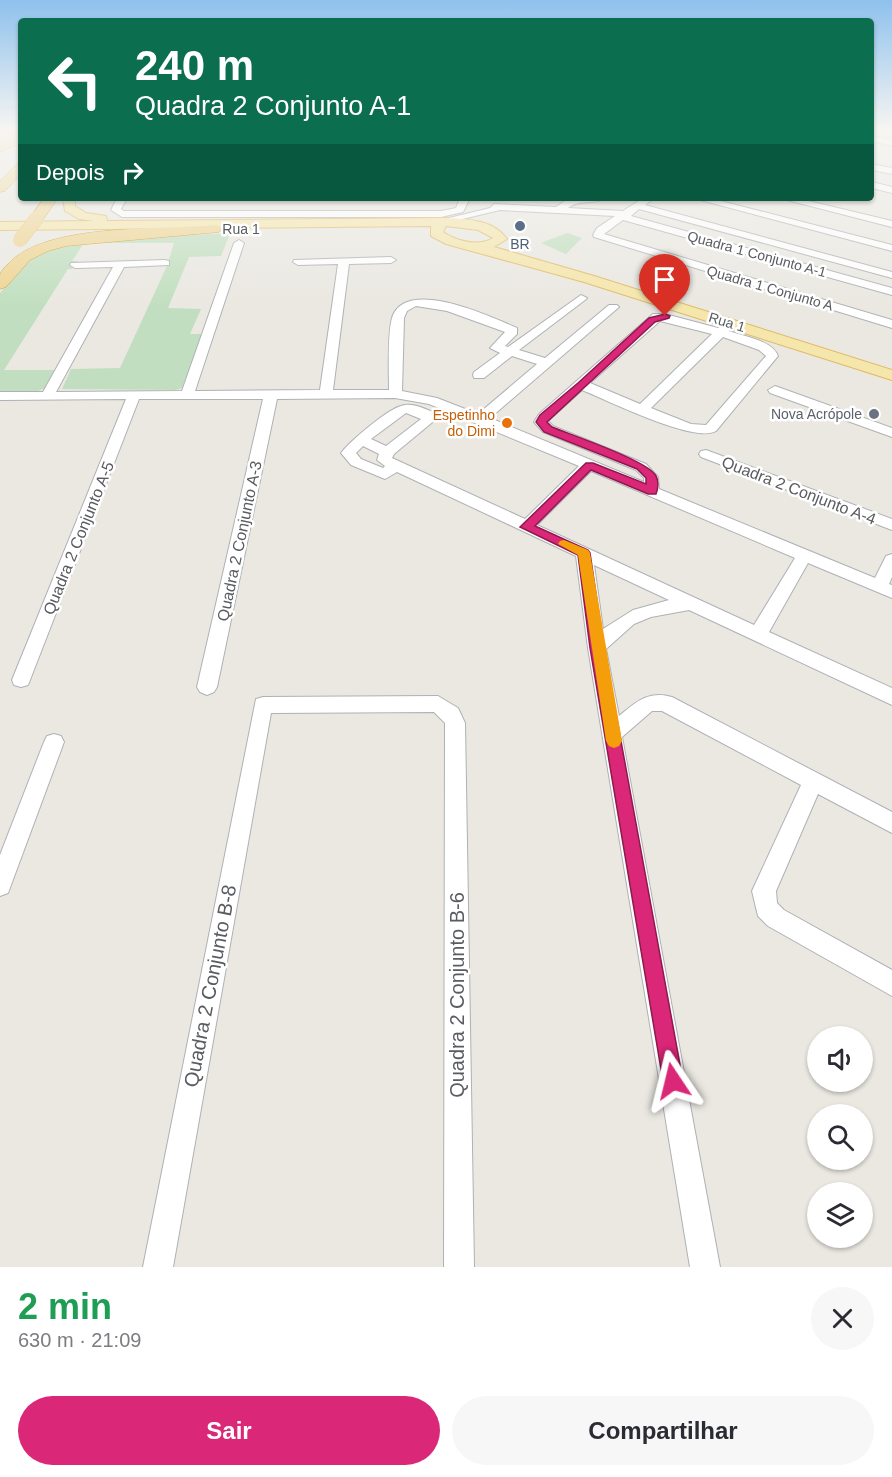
<!DOCTYPE html>
<html lang="pt">
<head>
<meta charset="utf-8">
<style>
  body { margin:0; font-family:Helvetica,sans-serif; background:#f7f7f7; color:#2b2b33; height:100vh; display:flex; flex-direction:column; font-size:22px; white-space:nowrap }
  * { box-sizing:border-box; margin:0 }
  p { font-size:20px; color:#7c7c81 }
  .icon { flex:none; width:33px; height:33px; fill:none; stroke:currentColor; stroke-width:2; stroke-linecap:round; stroke-linejoin:round }
  .map { position:relative; height:1267px; overflow:hidden }
  .panel { display:flex; flex-direction:column; background:#fff; flex:1 }
  .panel>* { flex:none }
  .hud { position:absolute; left:18px; top:18px; width:856px; height:183px; border-radius:6px; box-shadow:0 2px 4px #0004; background:#0b6e4f; color:#fff; overflow:hidden }
  .controls { position:absolute; left:807px; top:1026px; display:grid; gap:12px }
  .controls a { display:grid; place-items:center; width:66px; height:66px; border-radius:50%; background:#fff; box-shadow:0 2px 4px #0004; font-size:30px }
  .pin { position:absolute; display:grid; place-items:center; width:51px; height:51px; color:#fff; margin:-62px -26px; border-radius:50% 50% 50% 0; rotate:-45deg; box-shadow:0 0 6px #0007 }
  .pin .icon { rotate:45deg }
  .me { position:absolute; width:66px; margin:-33px; rotate:350deg; stroke-linejoin:round; filter:drop-shadow(0 0 4px #0008) }
  .turn { display:flex; align-items:center; gap:21px; height:126px; padding:0 18px; font-size:27px }
  .turn .icon { width:78px; height:78px; stroke-width:2.5 }
  .turn b { display:block; font-size:42px; line-height:51px }
  .then { display:flex; align-items:center; height:57px; padding:0 18px; background:#0003; gap:12px; font-size:22px }
  .round { display:grid; place-items:center; flex:none; width:63px; height:63px; border-radius:32px; background:#f7f7f7 }
  .head { display:flex; align-items:center; justify-content:space-between; height:102px; padding:0 18px }
  h1 { font-size:36px; font-weight:700; line-height:45px; color:#1e9e55 }
  .primary-button { display:flex; gap:12px; margin-top:auto; padding:12px 18px }
  .primary-button a { flex:1; height:69px; border-radius:36px; background:#db2777; color:#fff; font-size:24px; font-weight:700; line-height:69px; text-align:center }
  .primary-button a+a { background:#f7f7f7; color:#2b2b33 }
  .map>svg:first-child { display:block }
</style>
</head>
<body>
<div class="map">
<svg width="892" height="1267" viewBox="0 0 892 1267">
  <rect width="100%" height="100%" fill="#eae8e1"/>
  <g fill="#c1dfc0">
    <path d="M230 233 221 256 189 257 168 308 201 309 190 334H203L182 388 176 390 62 389 71 369 120 368 167 266 174 243H84L72 261H78L72 269H68L4 370H54L47 387 36 392 0 391V293L31 255 81 240Z"/>
    <path d="M567 233 582 238 566 254 541 243Z"/>
  </g>
  <g fill="none" stroke-linecap="round" stroke-linejoin="round">
    <g stroke="#aeb1b5" stroke-width="2">
      <g id="minor">
        <path d="M872 136 892 140V146L872 141Z"/>
        <path d="M872 164 892 168V174L872 170Z"/>
        <path d="M872 182 892 187V193L872 188Z"/>
        <path d="M117 198H127L121 209 124 211H441L456 208 460 198H470L463 212 441 217H122L111 210Z"/>
        <path d="M569 198H606C595 205 579 199 568 208L623 211 643 198H654L645 205 892 272V278L639 209 631 216 892 288V295L623 220 604 234 892 320V328L594 237 593 235 597 228 615 216 500 210 450 222 445 219 490 208 494 204 556 207Z"/>
        <path d="M693 198H709L892 245V251Z"/>
        <path d="M779 198H796L892 221V227Z"/>
        <path d="M239 240 244 243 195 391 320 390 338 264 298 265 293 262 294 260 391 257 396 260 391 263 349 264 333 390H389C389 373 387 329 393 315 409 278 492 317 517 328V334L505 346 508 347 581 295 587 298 585 300 519 350 545 358 609 305H617L619 307 490 418 644 482V478L636 470 543 432 534 422 539 414 653 314H665L718 328 726 323 732 327 729 331C743 336 773 341 778 356L716 431C695 444 607 400 582 390L548 421 553 426 646 464 658 477 659 489 875 578 886 556 892 554V577L889 584 892 585V598L808 563 769 632 892 688V705L689 610 651 617 634 624 606 649 619 716C636 702 648 690 672 697L892 812V833L818 794 776 891 777 903 784 910 892 970V996L768 926 758 916 752 891 801 785 662 711H652L622 737 720 1267H690L588 648 576 556 397 472 385 479 351 465 341 453C349 442 388 409 401 406 411 402 423 408 433 412L435 420 394 454 392 458 525 519 579 466 429 404 395 398 277 399 217 687 214 692 207 695 200 692 197 687 263 399H139L30 680 28 685 21 687 14 685 12 680 126 399 0 400V392H43L113 267 75 268 70 265 71 263 165 260 169 261V265L124 267 56 392 182 391 234 243ZM416 306 447 311 505 332 490 348 500 353 474 372 473 375 474 378H484L512 356 537 364 478 414 437 398 402 391 404 318 407 311ZM660 321 712 334 640 404 590 383ZM723 337 759 350 766 356 706 425 691 424 651 408ZM406 413 421 419 386 446 371 439ZM363 446 379 454 377 460 385 466 383 468 361 459 356 453ZM591 471 795 558 754 625 537 525ZM594 565 669 600 633 610 603 629Z"/>
        <path d="M775 386 892 428V437L770 393 768 390Z"/>
        <path d="M706 450 892 519V530L701 457 699 454 701 451Z"/>
        <path d="M438 696 458 708 465 723 474 1267H444L445 723 434 712 271 713 173 1267H143L256 699 263 697Z"/>
        <path d="M54 734 61 736 64 742 11 885 8 893 0 896V855L44 742 47 736Z"/>
      </g>
    </g>
    <g stroke="#dfb965" stroke-width="2">
      <g id="major">
        <path d="M21 130V137L0 147V140Z"/>
        <path d="M63 198H75V206L86 213 106 216 107 221 443 218C466 219 493 219 507 239L494 247 594 276 892 370V380L584 282 446 244 431 236V226L0 230V222L94 221 79 219 65 211ZM446 226 478 230 493 238C478 247 457 241 443 232Z"/>
      </g>
    </g>
    <g stroke="#d1911a" stroke-width="1">
      <g id="highway">
        <path d="M21 134V143L0 152V143Z"/>
        <path d="M21 163V174L5 191 0 192V181L17 164Z"/>
        <path d="M44 198H58L42 221H32L30 218Z"/>
        <path d="M214 225 219 226 221 229 219 232 66 246 48 251 30 260 6 287 0 289C0 285 0 279 0 275 1 271 5 267 8 264 47 222 159 231 214 225Z"/>
      </g>
    </g>
    <use href="#minor" fill="#fff" fill-rule="evenodd"/>
    <use href="#major" fill="#f5e6ab" fill-rule="evenodd"/>
    <use href="#highway" fill="#efd593" fill-rule="evenodd"/>
    <g stroke="#d1911a" stroke-width="14" stroke-linecap="butt">
      <path id="highway-bridge" d="M20 240 37 218"/>
    </g>
    <use href="#highway-bridge" stroke="#efd593" stroke-width="14"/>
  </g>
  <linearGradient id="sky" x2="0" y2="1"><stop stop-color="#8ec1ed"/><stop offset="0.42" stop-color="#f6f5f2"/><stop offset="1" stop-color="#f6f5f2" stop-opacity="0"/></linearGradient>
  <rect width="892" height="307" fill="url(#sky)"/>
  <path fill="#db2777" stroke="#8e194d" stroke-width="1.5" d="M665 314 670 316 669 318 655 322 547 422 552 427C571 435 649 461 656 476 659 481 658 489 656 494H648L591 470 535 526 588 550 590 553 604 648 683 1081 680 1089 673 1091 666 1089 663 1081 590 648 578 555 520 527 586 463H593L646 484V478L637 469 544 432 536 422 540 415 578 383 649 318Z"/>
  <path fill="#f59e0b" d="M564 540 588 550 590 553 622 741 619 746 614 748 609 746 606 741 578 555 558 544 560 541Z"/>
  <circle fill="#5c6f8a" stroke="#fff" stroke-width="2" cx="520" cy="226" r="6"/>
  <circle fill="#6b7280" stroke="#fff" stroke-width="2" cx="874" cy="414" r="6"/>
  <circle fill="#e8710a" stroke="#fff" stroke-width="2" cx="507" cy="423" r="6"/>
  <g text-anchor="middle" stroke-width="5" stroke-linejoin="round" paint-order="stroke">
    <g font-size="14" fill="#595c60" stroke="#fff">
      <text x="241" y="234">Rua 1</text>
      <text transform="translate(757 254) rotate(15)" y="5">Quadra 1 Conjunto A-1</text>
      <text transform="translate(770 288) rotate(16)" y="5">Quadra 1 Conjunto A</text>
      <text transform="translate(727 322) rotate(17)" y="5">Rua 1</text>
    </g>
    <g font-size="14" fill="#4e5e75" stroke="#fff">
      <text x="520" y="249">BR</text>
    </g>
    <g font-size="14" fill="#5b616d" stroke="#fff" text-anchor="end">
      <text x="862" y="419">Nova Acrópole</text>
    </g>
    <g font-size="14" fill="#c56008" stroke="#fff" text-anchor="end">
      <text x="495" y="420">Espetinho<tspan x="495" dy="16">do Dimi</tspan></text>
    </g>
    <g font-size="16" fill="#595c60" stroke="#fff">
      <text transform="translate(799 490) rotate(21)" y="6">Quadra 2 Conjunto A-4</text>
      <text transform="translate(78 538) rotate(-68)" y="6">Quadra 2 Conjunto A-5</text>
      <text transform="translate(239 541) rotate(-78)" y="6">Quadra 2 Conjunto A-3</text>
    </g>
    <g font-size="20" fill="#595c60" stroke="#fff">
      <text transform="translate(210 986) rotate(-79)" y="7">Quadra 2 Conjunto B-8</text>
      <text transform="translate(457 995) rotate(-90)" y="7">Quadra 2 Conjunto B-6</text>
    </g>
  </g>
</svg>
<div class="controls">
<a><svg class="icon" aria-label="sound" viewBox="0 0 24 24"><path d="M4 9h4l5-4v14l-5-4H4zM17 9q2 3 0 6"/></svg></a>
<a><svg class="icon" aria-label="search" viewBox="0 0 24 24"><circle cx="10" cy="10" r="6"/><path d="M15 15l6 6"/></svg></a>
<a><svg class="icon" aria-label="layers" viewBox="0 0 24 24"><path d="M12 4l9 5-9 5-9-5zM3 14l9 5 9-5"/></svg></a>
</div>
<div class="pin" style="left:665px;top:316px;background:#d93025"><svg class="icon" aria-label="arrive" viewBox="0 0 24 24"><path d="M6 21V4h12l-3 4 3 4H6"/></svg></div>
<svg class="me" style="left:673px;top:1081px" viewBox="-20 -20 40 40"><path d="M0-17L14 15 0 8-14 15z" fill="#db2777" stroke="#fff" stroke-width="4"/></svg>
<div class="hud">
<div class="turn"><svg class="icon" aria-label="left" viewBox="0 0 24 24"><path d="M17 20v-9H6M10 6l-5 5 5 5"/></svg><div><b>240 m</b>Quadra 2 Conjunto A-1</div></div>
<div class="then">Depois<svg class="icon" aria-label="right" viewBox="0 0 24 24"><path d="M7 20v-9h11M14 6l5 5-5 5"/></svg></div>
</div>
</div>
<section class="panel">
<div class="head"><div><h1>2 min</h1><p>630 m · 21:09</p></div><a class="round"><svg class="icon" aria-label="close" viewBox="0 0 24 24"><path d="M6 6l12 12M18 6L6 18"/></svg></a></div>
<div class="primary-button"><a>Sair</a><a>Compartilhar</a></div>
</section>
</body>
</html>
